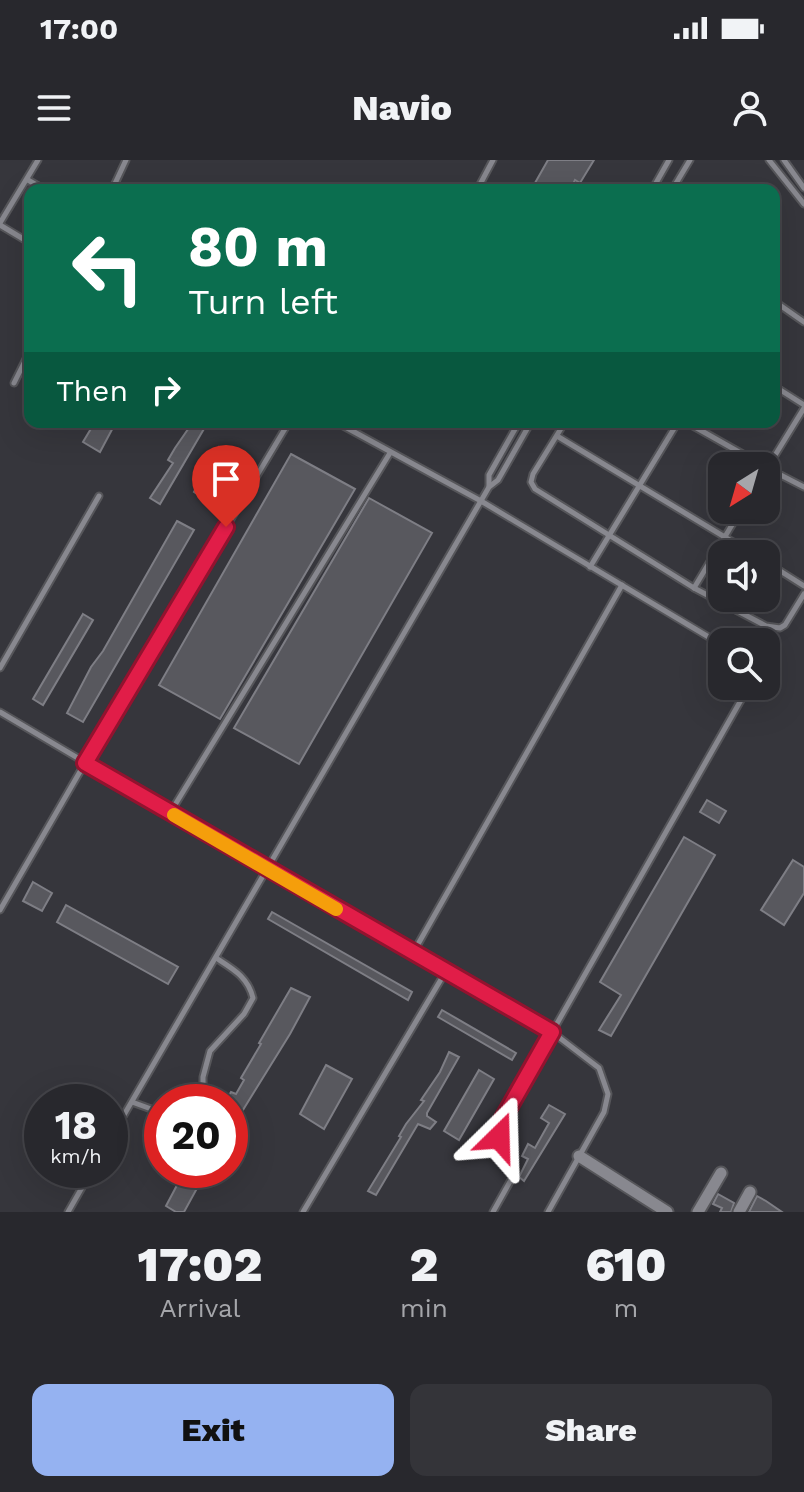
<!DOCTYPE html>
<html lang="en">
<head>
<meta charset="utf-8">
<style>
  body { margin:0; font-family:"Work Sans",sans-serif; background:#343439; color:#f1f3f6; height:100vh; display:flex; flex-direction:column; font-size:30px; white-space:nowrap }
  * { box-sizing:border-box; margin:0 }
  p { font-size:26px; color:#a5a6aa }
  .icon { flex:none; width:44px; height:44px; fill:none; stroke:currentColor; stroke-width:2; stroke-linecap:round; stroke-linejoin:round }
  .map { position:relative; height:1052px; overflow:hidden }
  .side { display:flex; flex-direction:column; background:#28282d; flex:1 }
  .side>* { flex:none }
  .guide { position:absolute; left:24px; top:24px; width:756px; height:244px; border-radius:16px; box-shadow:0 8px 32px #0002,0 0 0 2px #444449; background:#0b6e4f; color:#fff; overflow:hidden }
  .needle { width:52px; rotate:217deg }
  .fabs { position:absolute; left:708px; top:292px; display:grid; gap:16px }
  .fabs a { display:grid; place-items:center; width:72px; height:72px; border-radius:16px; background:#28282d; box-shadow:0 8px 32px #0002,0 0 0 2px #444449; font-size:40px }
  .speed { position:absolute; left:24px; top:924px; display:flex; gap:16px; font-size:40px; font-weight:700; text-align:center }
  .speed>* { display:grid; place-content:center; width:104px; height:104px; border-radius:50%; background:#28282d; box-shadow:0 8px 32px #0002,0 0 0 2px #444449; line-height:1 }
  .speed small { font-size:20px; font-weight:400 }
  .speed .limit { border:12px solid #d22; background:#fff; color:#111 }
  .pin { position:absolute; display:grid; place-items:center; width:68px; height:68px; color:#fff; margin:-82px -34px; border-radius:50% 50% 50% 0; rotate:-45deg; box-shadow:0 0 8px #0007 }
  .pin .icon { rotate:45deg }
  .me { position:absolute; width:88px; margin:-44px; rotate:22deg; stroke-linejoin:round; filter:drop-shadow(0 0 6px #0008) }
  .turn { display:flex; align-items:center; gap:28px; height:168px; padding:0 32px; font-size:36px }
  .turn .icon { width:104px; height:104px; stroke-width:2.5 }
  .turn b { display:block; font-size:56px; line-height:68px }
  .then { display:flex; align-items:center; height:76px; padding:0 32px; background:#0003; gap:16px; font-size:30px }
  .eta { display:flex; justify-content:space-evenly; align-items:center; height:136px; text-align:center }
  .eta b { font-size:48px; font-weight:800; line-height:56px }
  .button { display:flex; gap:16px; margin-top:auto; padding:16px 32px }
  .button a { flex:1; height:92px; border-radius:16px; background:#95b2f1; color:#111; font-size:32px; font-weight:800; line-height:92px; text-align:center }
  .button a+a { background:#343439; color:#f1f3f6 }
  .status { display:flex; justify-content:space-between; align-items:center; height:56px; padding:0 40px; background:#28282d; direction:ltr }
  .status svg { height:22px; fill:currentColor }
  header { display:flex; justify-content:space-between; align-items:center; height:104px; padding:0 32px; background:#28282d; font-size:36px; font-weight:800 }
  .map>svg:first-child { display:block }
</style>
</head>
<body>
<div class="status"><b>17:00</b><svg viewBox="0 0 49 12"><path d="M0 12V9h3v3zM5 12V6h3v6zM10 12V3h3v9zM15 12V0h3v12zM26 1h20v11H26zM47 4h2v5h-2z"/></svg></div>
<header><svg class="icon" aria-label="menu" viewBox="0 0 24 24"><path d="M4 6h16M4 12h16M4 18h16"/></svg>Navio<svg class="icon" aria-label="person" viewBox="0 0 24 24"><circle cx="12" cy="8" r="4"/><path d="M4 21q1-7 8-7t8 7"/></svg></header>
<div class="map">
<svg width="804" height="1052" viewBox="0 0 804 1052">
  <rect width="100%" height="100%" fill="#36363c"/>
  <g fill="#58585e" stroke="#7e7e85" stroke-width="2">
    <path d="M548 0H594L580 23 575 20 570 30H531Z"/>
    <path d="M95 262H116L100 292 83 282Z"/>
    <path d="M193 262H208L160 344 150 338 173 303 168 300 175 288Z"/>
    <path d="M219 287 236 297 210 342 194 332Z"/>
    <path d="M291 294 355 329 220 559 159 525Z"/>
    <path d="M369 338 432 373 299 604 234 568Z"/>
    <path d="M177 361 194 370 83 562 67 553 91 507 103 491Z"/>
    <path d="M83 454 93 460 43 545 33 539Z"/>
    <path d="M707 640 726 651 719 663 700 652Z"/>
    <path d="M684 677 715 695 611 876 599 870 621 835 600 822Z"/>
    <path d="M793 700 804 707V733L784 765 761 750Z"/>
    <path d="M33 722 52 733 42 751 23 741Z"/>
    <path d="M66 745 178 807 168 824 57 762Z"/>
    <path d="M272 752 412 832 408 840 268 759Z"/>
    <path d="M291 828 310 837 290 874 230 971V942H225L231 932 236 934 244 920 241 918 261 884 259 883Z"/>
    <path d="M442 850 516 893 512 900 438 857Z"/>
    <path d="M449 892 459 897 427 953V956L436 962 430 969 418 964 376 1035 368 1031 401 977 399 976 406 964 424 941 421 940 440 912Z"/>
    <path d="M326 905 352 919 324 969 300 954Z"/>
    <path d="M479 910 494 919 459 980 444 971Z"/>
    <path d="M549 945 565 954 524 1021 519 1017 528 999 522 996 528 984 535 988 549 963 541 958Z"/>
    <path d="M185 1010H207L184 1052H176L166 1046Z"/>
    <path d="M718 1034 734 1043 731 1052H720L722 1048 713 1044Z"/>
    <path d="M757 1036 766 1041 782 1052H749Z"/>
  </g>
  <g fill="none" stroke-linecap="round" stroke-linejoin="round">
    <g stroke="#56565a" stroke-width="9">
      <g id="service">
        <path d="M769 0 804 44"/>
        <path d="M784 0 804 28"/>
        <path d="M28 20 45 30"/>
        <path d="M112 30 126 0"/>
        <path d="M477 30 493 0"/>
        <path d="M652 30 669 0"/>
        <path d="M672 30 690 0"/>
        <path d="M0 63 38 0"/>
        <path d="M0 65 30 83"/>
        <path d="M774 141 804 162"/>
        <path d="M14 223 30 191"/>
        <path d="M774 226 804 245"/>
        <path d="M336 262 481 341 722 485"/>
        <path d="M565 262 533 314 531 322 535 329 694 428 766 466 780 468 785 465 804 434"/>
        <path d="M686 262 764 306"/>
        <path d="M557 276 753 394"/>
        <path d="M767 308 804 327"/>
        <path d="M766 310 804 248"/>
        <path d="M489 326V315L519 262"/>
        <path d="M766 402 804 426"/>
        <path d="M590 407 678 262"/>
        <path d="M694 428 741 350"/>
        <path d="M0 508 99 336"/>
        <path d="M0 552 267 710 552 872 599 908 608 934 604 952 548 1052"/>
        <path d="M170 653 390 293"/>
        <path d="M0 750 85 603 289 262"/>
        <path d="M413 793 622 425"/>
        <path d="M132 942 162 953"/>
        <path d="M203 942V917L210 891 244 854 253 838C248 817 233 809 216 798"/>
        <path d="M110 979 489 327 498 320 531 262"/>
        <path d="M68 1052 92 1010"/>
        <path d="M303 1052 446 811"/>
        <path d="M493 1052 516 1011 497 969 749 526"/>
      </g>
    </g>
    <g stroke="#56565a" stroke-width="15">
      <g id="minor">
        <path d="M579 996 667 1052"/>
        <path d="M698 1052 721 1013"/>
        <path d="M739 1052 750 1032"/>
      </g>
    </g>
    <use href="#service" stroke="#88888f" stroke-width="5"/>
    <use href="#minor" stroke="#88888f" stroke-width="11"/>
  </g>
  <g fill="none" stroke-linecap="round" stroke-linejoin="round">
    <g stroke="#92132f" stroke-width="20">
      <path id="route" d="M226 367 85 603 552 872 497 969 499 977"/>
    </g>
    <use href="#route" stroke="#e11d48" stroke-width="14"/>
    <path stroke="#f59e0b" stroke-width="14" d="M174 655 336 749"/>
  </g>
</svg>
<div class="fabs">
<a><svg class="needle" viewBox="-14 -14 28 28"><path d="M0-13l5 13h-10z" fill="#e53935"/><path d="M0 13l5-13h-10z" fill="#a5a6aa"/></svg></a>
<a><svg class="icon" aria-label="sound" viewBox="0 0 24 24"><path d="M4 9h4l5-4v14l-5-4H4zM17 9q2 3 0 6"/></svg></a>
<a><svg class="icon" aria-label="search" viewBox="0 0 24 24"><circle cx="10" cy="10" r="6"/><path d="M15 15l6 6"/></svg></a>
</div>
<div class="speed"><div>18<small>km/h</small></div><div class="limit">20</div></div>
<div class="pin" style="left:226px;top:367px;background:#d93025"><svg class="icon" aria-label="arrive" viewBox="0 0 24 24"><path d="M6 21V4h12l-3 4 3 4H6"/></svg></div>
<svg class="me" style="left:499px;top:977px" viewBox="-20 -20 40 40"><path d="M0-17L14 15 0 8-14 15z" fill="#e11d48" stroke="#fff" stroke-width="4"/></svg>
<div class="guide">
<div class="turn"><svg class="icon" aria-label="left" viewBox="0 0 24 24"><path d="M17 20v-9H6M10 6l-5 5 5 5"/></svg><div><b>80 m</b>Turn left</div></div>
<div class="then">Then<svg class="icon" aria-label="right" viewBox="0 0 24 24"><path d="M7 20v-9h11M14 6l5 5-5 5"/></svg></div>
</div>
</div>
<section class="side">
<div class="eta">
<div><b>17:02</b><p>Arrival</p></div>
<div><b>2</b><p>min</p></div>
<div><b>610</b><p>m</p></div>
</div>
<div class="button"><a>Exit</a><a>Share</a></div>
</section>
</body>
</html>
